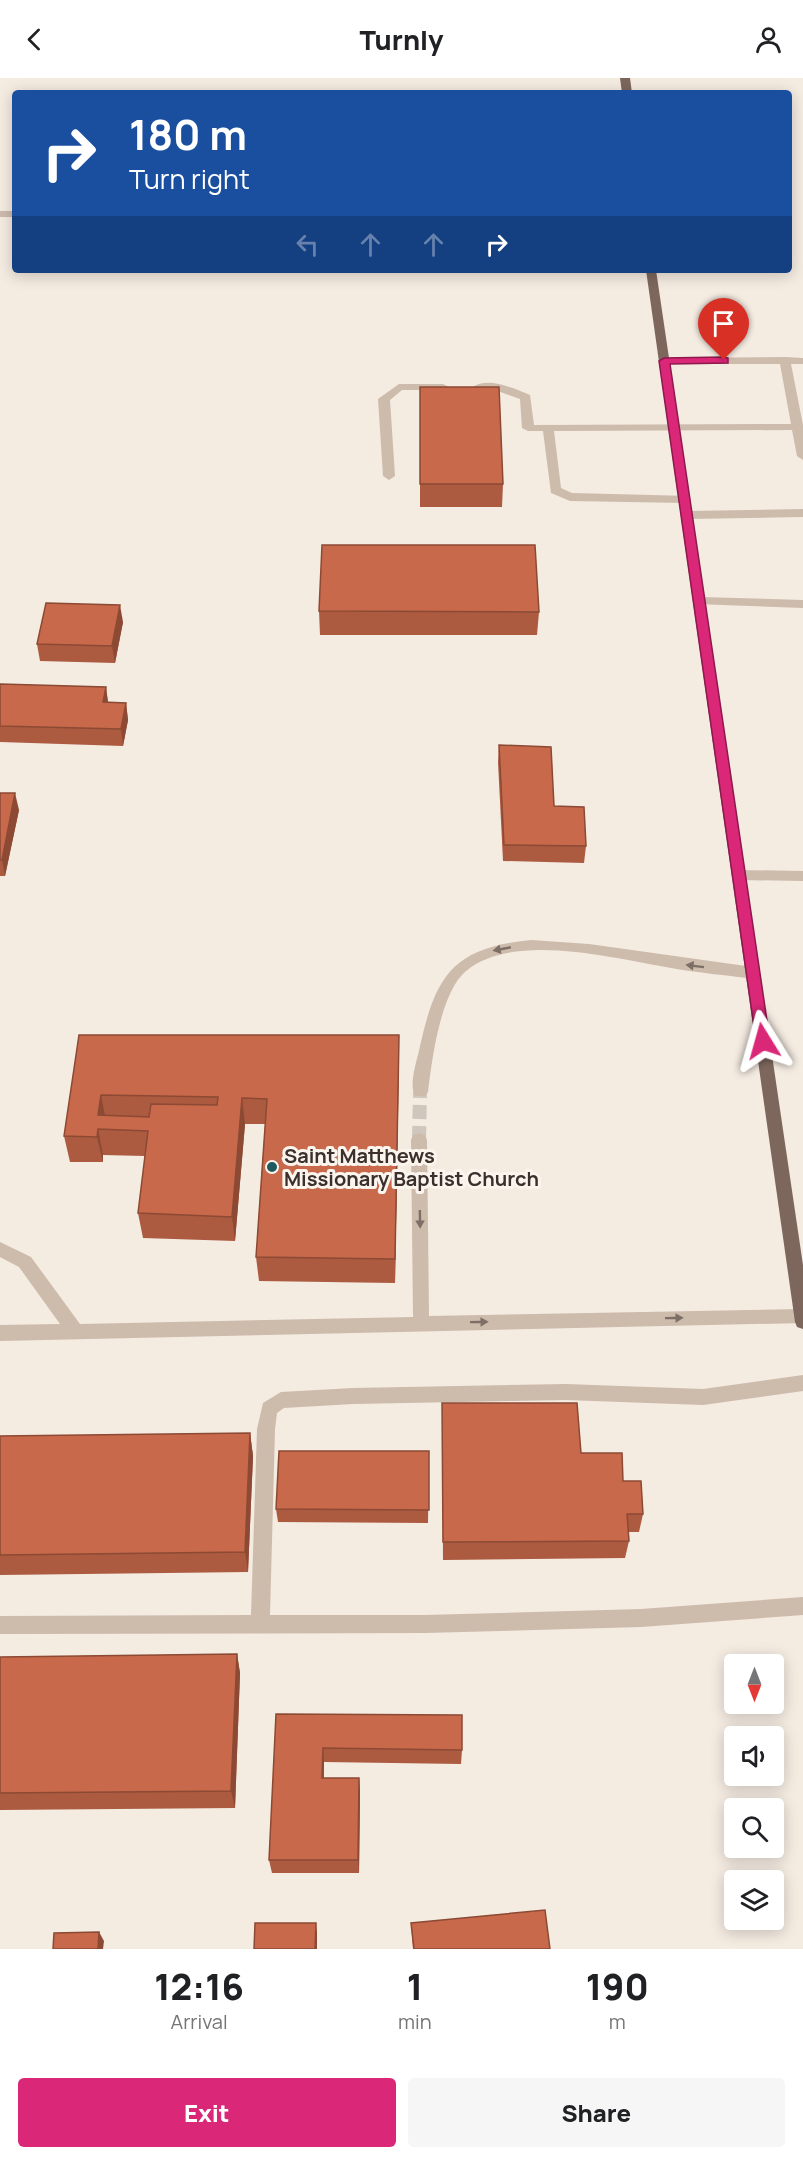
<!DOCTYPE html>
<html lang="en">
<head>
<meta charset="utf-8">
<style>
  body { margin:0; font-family:Manrope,sans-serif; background:#f6f6f6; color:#202124; height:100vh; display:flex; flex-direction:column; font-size:22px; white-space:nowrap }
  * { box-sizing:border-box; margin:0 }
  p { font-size:20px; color:#757577 }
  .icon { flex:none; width:33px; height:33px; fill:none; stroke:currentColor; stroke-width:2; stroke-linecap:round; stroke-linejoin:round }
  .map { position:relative; height:1871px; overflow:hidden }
  .side { display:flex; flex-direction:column; background:#fff; flex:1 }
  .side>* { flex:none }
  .guide { position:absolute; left:12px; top:12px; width:780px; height:183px; border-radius:6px; box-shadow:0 3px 15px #0003; background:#1a4fa0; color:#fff; overflow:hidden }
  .needle { width:39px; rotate:180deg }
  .controls { position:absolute; left:724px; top:1576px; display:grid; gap:12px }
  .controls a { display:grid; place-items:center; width:60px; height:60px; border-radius:6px; background:#fff; box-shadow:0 3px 15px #0003; font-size:30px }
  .pin { position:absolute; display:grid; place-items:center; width:51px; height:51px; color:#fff; margin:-62px -26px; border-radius:50% 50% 50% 0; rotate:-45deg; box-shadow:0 0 6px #0007 }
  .pin .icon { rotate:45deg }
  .me { position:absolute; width:66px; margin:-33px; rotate:352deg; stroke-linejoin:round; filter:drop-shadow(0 0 4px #0008) }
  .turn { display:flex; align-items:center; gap:21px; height:126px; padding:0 18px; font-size:27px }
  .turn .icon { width:78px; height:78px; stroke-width:2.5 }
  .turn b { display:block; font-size:42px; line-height:51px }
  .lanes { display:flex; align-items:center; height:57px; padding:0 18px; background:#0003; justify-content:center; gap:30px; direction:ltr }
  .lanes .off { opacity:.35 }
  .eta { display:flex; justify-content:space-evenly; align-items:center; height:102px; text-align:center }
  .eta b { font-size:36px; font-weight:800; line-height:42px }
  .button { display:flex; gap:12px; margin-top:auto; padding:12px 18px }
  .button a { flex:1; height:69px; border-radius:6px; background:#db2777; color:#fff; font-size:24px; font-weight:800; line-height:69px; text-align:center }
  .button a+a { background:#f6f6f6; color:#202124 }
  header { display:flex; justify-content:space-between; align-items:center; height:78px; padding:0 18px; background:#fff; font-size:27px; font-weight:800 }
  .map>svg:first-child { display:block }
</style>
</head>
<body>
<header><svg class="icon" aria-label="back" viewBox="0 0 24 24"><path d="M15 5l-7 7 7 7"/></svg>Turnly<svg class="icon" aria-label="person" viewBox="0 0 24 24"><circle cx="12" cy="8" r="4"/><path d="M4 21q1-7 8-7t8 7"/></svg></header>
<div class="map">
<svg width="803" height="1871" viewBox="0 0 803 1871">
  <rect width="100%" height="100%" fill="#f4ebe1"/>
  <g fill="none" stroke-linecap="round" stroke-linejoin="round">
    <path stroke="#cfc6bd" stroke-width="14" stroke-dasharray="14 7" stroke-linecap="butt" d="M419 1062 420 1014"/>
    <g fill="#cdbbac" fill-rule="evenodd">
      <rect x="0" y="133" width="15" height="6"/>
      <path d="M785 279 803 280V286H791L803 347V382L797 378 792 352 554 353 561 410 572 415 690 418V424L686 425 570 423 551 415 543 353H528L522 350 520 321 495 312H479L473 309C488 298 515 311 530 317L534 347 791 346 780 286H664L658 283 664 280Z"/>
      <path d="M399 306H443L449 309 443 312H402L390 322 395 398 389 402 383 398 378 321Z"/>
      <path d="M803 431V439L688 441 682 437 688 433Z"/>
      <path d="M700 519 803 522V530L696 526 694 523Z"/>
      <path d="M739 792 803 793V803L739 802 732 797Z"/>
      <path d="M531 862 589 866 753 889 760 895 753 901C726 897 698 895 671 890 615 881 514 853 466 893 440 915 432 982 428 1014L425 1018H415C409 1007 416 985 419 973 435 898 452 870 531 862Z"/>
      <path d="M419 1055 425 1057 427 1062 429 1238 802 1231 803 1245 0 1263V1247L60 1246 19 1189 0 1179V1164L31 1179 80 1246 413 1239 411 1062 413 1057Z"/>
      <path d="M803 1297V1313L703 1327 566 1322 353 1326 284 1330 277 1335 275 1351 270 1537H425L641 1531 803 1519V1537L641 1549 425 1555 0 1556V1538L251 1537 257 1351 263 1325 281 1314 353 1310 566 1306 703 1311Z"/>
    </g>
    <g fill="#7d675c" fill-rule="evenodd">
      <path d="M620 0H630L632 15H622Z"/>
      <path d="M646 192H656L803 1187V1251L797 1249 795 1244Z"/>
    </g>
  </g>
  <g fill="#ac5a40">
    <path d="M420 309 503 406 502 429H420Z"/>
    <path d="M319 533 539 534 537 557H320Z"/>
    <path d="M123 544 115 585 40 583 37 566Z"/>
    <path d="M0 606 106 609 108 624 126 625 128 642 123 668 0 664Z"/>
    <path d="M499 667 554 728 586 768 584 785 503 783 498 684Z"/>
    <path d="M0 715 19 732 5 798H0Z"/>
    <path d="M79 957H399L395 1205 259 1203 256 1179 265 1046H245L235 1163 143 1160 138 1135 145 1078 103 1077V1084H70L64 1058Z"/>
    <path d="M442 1325 581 1375 623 1403 643 1436 639 1454H628L629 1463 625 1480 443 1482Z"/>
    <path d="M250 1355 253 1378 248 1494 0 1497V1358Z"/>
    <path d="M429 1373 428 1445 278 1444 276 1431Z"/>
    <path d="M237 1576 240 1595 235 1730 0 1732V1579Z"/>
    <path d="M276 1636 462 1672 461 1686 324 1684V1700H359L360 1714 359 1795H272L269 1782Z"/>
    <path d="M411 1845 550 1871H413Z"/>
  </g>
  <g fill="#8c4a34">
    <path d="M120 527 123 544 115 585 112 568Z"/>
    <path d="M106 609 108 625 103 624Z"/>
    <path d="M126 625 128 642 123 668 121 651Z"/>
    <path d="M15 715 19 732 5 798 2 782Z"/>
    <path d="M399 957V983L395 1205V1181Z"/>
    <path d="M101 1017 106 1043 98 1037Z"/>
    <path d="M242 1020 245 1046 235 1163 232 1139Z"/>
    <path d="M98 1051 103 1077V1084L97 1059Z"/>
    <path d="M250 1355 253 1378 248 1494 245 1474Z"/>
    <path d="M237 1576 240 1595 235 1730 231 1713Z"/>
    <path d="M323 1670 324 1684 323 1714 322 1700Z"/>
    <path d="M359 1700 360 1714 359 1795 358 1782Z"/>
    <path d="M316 1845 317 1854V1871H315Z"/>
    <path d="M99 1854 104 1863 103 1871H98Z"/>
  </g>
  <g fill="#c8694b" stroke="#8c4a34" stroke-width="1.5" fill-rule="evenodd">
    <path d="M420 309H499L503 406H420Z"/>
    <path d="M322 467H535L539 534 319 533Z"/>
    <path d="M46 525 120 527 112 568 37 566Z"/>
    <path d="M0 606 106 609 103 624 126 625 121 651 0 648Z"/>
    <path d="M499 667 551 669 554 728 584 729 586 768 504 767Z"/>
    <path d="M0 715H15L2 782H0Z"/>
    <path d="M79 957H399L395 1181 256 1179 267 1021 242 1020 232 1139 138 1135 148 1053 98 1051 97 1059 64 1058ZM101 1017 218 1019 217 1027 151 1026 149 1039 98 1037Z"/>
    <path d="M442 1325H577L581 1375H622L623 1403H641L643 1436H627L629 1463 443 1464Z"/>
    <path d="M250 1355 245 1474 0 1477V1358Z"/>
    <path d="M279 1373H429V1432L276 1431Z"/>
    <path d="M237 1576 231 1713 0 1715V1579Z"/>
    <path d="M276 1636 462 1637V1672L323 1670 322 1700H359L358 1782H269Z"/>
    <path d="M545 1832 550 1871H414L411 1845Z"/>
    <path d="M255 1845H316L315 1871H254Z"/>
    <path d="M99 1854 98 1871H53L54 1855Z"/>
  </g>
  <defs><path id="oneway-solid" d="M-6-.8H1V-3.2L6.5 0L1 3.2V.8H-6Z" transform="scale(1.5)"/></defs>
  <g fill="#7d6f65">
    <use href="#oneway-solid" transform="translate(502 871) rotate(169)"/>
    <use href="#oneway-solid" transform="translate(695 888) rotate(-173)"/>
    <use href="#oneway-solid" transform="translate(420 1141) rotate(89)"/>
    <use href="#oneway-solid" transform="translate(674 1240) rotate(-1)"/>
    <use href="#oneway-solid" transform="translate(479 1244) rotate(-1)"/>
  </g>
  <path fill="#db2777" stroke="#8e194d" stroke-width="1.5" d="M724 279 728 280V285L670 286 770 963 763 969 756 963 659 283 664 280Z"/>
  <circle fill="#1f5a5e" stroke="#fbf5ee" stroke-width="2" cx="272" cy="1089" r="6"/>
  <g text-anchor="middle" stroke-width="6" stroke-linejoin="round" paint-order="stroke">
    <g font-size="20" font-weight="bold" fill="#3b302b" stroke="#fbf5ee" text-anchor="start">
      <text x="284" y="1085">Saint Matthews<tspan x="284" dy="23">Missionary Baptist Church</tspan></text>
    </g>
  </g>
</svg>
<div class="controls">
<a><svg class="needle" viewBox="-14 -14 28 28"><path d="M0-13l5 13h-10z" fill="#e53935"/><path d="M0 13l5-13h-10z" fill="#757577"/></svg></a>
<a><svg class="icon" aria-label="sound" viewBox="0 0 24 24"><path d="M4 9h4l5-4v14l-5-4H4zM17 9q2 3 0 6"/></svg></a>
<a><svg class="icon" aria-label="search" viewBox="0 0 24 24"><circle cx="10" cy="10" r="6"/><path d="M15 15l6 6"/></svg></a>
<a><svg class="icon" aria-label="layers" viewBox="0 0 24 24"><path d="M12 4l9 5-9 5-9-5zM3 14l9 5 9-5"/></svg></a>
</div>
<div class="pin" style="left:724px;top:282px;background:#d93025"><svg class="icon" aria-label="arrive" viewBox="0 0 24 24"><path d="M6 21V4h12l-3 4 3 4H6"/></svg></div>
<svg class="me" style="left:763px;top:963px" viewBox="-20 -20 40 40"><path d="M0-17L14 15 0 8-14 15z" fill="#db2777" stroke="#fff" stroke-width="4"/></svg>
<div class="guide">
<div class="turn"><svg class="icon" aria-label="right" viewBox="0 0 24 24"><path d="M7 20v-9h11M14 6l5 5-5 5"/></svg><div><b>180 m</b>Turn right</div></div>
<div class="lanes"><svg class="icon off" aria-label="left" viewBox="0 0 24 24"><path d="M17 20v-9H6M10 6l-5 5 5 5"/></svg><svg class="icon off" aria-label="ahead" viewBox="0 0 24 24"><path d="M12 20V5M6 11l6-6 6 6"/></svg><svg class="icon off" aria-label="ahead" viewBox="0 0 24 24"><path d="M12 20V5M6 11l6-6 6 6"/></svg><svg class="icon" aria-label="right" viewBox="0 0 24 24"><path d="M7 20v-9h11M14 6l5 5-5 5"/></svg></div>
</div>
</div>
<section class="side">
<div class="eta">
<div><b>12:16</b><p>Arrival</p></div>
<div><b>1</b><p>min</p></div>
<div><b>190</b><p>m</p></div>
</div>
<div class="button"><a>Exit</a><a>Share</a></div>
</section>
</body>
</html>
